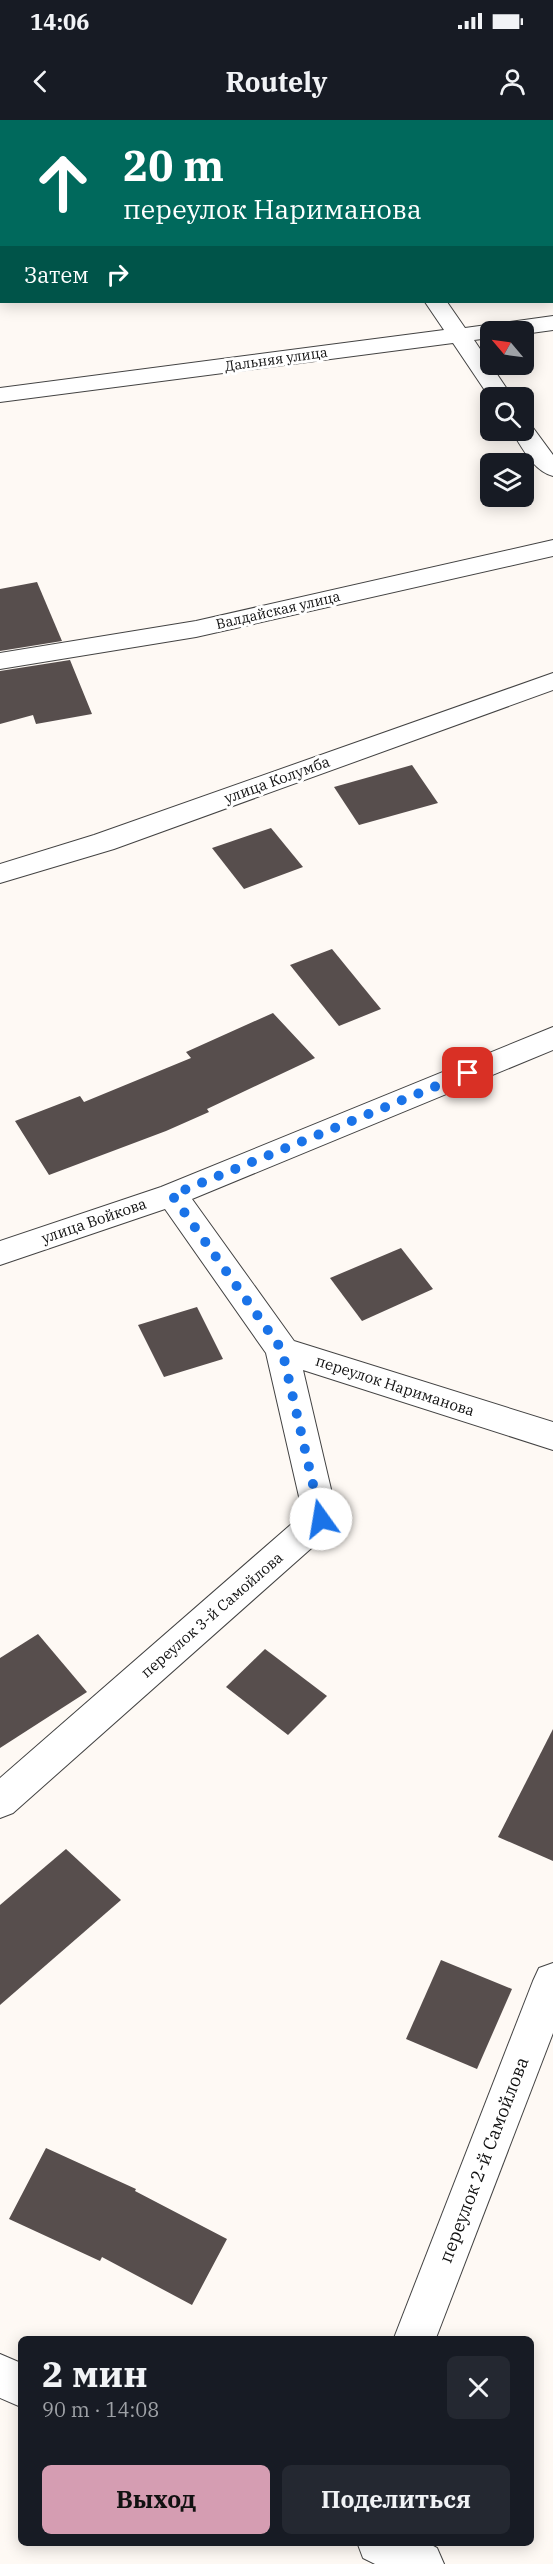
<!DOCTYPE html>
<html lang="ru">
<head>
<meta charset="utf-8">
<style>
  body { margin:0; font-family:"IBM Plex Serif",serif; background:#242831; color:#f1f3f6; height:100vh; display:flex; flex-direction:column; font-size:22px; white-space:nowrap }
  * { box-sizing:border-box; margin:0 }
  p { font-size:20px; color:#9ea1a6 }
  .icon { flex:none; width:33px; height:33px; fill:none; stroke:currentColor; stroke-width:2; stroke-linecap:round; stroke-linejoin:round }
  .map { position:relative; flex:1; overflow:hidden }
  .drawer { position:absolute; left:18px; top:2216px; width:516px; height:210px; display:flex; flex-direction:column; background:#171b24; border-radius:9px; box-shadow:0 3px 15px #0003 }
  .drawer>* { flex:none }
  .hud { position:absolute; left:0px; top:0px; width:554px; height:183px; box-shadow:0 3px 15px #0003; background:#00695c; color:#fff; overflow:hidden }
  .needle { width:39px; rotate:299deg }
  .controls { position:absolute; left:480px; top:201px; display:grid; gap:12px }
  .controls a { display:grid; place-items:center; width:54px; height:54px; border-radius:9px; background:#171b24; box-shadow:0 3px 15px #0003; font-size:30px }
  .pin { position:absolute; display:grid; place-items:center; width:51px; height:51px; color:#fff; margin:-26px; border-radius:12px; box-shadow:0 3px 9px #0006 }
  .me { position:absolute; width:66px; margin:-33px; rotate:347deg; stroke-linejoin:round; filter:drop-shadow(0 0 4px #0008) }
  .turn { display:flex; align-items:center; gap:21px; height:126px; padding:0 24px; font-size:27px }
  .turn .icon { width:78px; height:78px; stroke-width:2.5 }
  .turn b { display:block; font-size:42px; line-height:51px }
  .then { display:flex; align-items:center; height:57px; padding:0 24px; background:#0003; gap:12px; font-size:22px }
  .round { display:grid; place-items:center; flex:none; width:63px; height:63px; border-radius:9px; background:#242831 }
  .overview { display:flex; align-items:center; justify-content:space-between; height:102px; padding:0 24px }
  h1 { font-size:36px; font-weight:700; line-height:45px }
  .button { display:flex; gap:12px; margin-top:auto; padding:12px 24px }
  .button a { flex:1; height:69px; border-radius:9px; background:#d59db2; color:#111; font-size:24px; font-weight:700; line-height:69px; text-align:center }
  .button a+a { background:#242831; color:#f1f3f6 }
  .status { display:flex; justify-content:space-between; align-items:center; height:42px; padding:0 30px; background:#171b24; direction:ltr }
  .status svg { height:16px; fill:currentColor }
  header { display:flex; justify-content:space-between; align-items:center; height:78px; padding:0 24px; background:#171b24; font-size:27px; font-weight:700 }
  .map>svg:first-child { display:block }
</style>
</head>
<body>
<div class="status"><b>14:06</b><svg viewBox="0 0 49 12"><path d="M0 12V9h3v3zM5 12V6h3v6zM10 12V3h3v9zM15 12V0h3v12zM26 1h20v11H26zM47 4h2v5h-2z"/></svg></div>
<header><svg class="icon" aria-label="back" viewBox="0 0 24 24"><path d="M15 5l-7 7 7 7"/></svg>Routely<svg class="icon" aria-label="person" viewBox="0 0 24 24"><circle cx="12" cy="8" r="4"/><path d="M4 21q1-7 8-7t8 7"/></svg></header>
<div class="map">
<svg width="553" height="2444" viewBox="0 0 553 2444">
  <rect width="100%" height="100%" fill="#fef9f4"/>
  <g fill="#574e4d">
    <path d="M37 462 62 521 0 531V469Z"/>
    <path d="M70 540 92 594 36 604 33 595 0 604V551Z"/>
    <path d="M412 645 438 683 359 705 334 667Z"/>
    <path d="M271 708 303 747 244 769 212 728Z"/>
    <path d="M332 829 381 889 339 906 290 845Z"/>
    <path d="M273 893 315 938 207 989 209 992 166 1011 49 1055 15 1001 80 976 84 982 191 938 186 932Z"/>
    <path d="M401 1128 433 1169 362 1201 330 1158Z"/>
    <path d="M197 1187 223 1239 164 1257 138 1205Z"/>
    <path d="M38 1514 87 1572 0 1628V1538Z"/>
    <path d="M265 1529 327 1576 288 1615 226 1567Z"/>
    <path d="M553 1609V1741L498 1717Z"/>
    <path d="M66 1729 121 1780 0 1885V1785Z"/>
    <path d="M441 1840 512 1869 477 1949 406 1919Z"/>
    <path d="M46 2028 136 2069 135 2071 227 2119 192 2185 102 2137 100 2141 9 2099Z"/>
  </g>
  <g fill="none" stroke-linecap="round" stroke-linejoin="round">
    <g stroke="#434343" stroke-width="2">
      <g id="minor">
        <path d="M290 0H310L311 2H290Z"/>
        <path d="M425 182H447L465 208 553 196V210L524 214V212H490V218L474 220 513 278H490L453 223 0 282V268L444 210Z"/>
        <path d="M524 303 531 305 553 335V356C533 351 522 327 511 310H524Z"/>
        <path d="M553 420V436L196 517 0 549V533L196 501Z"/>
        <path d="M553 553V570L114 729 0 763V744L94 715Z"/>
        <path d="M553 907V930L192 1079 294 1221 553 1302V1330L303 1250 338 1399 333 1409 13 1693 0 1698V1658L303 1394 266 1233 165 1089 0 1145V1121L161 1067Z"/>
        <path d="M553 1843V1913L436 2218H394L533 1861 539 1848Z"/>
        <path d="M0 2234 21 2243V2287L0 2278Z"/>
        <path d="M357 2422H426L437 2428 444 2444H375L363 2438Z"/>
      </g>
    </g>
    <use href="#minor" fill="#fff" fill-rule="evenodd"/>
  </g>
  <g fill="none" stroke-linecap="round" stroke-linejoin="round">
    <path stroke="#1a73e8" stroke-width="10" stroke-dasharray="0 18" d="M321 1399 282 1230 172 1075 468 953"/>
  </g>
  <g text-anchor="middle" stroke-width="6" stroke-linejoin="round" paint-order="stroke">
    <g font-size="14" fill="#101010" stroke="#fff">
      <text transform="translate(276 239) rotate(-8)" y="5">Дальняя улица</text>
      <text transform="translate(278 490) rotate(-13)" y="5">Валдайская улица</text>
    </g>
    <g font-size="15" fill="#101010" stroke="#fff">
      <text transform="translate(277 660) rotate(-20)" y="5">улица Колумба</text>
      <text transform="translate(94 1101) rotate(-19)" y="5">улица Войкова</text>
      <text transform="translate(395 1266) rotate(18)" y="5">переулок Нариманова</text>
      <text transform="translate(212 1495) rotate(-41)" y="5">переулок 3-й Самойлова</text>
    </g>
    <g font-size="18" fill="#101010" stroke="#fff">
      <text transform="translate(484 2040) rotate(-69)" y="6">переулок 2-й Самойлова</text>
    </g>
  </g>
</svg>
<div class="controls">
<a><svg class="needle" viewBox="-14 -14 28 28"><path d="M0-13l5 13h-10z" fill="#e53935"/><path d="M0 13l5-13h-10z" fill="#9ea1a6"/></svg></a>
<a><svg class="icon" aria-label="search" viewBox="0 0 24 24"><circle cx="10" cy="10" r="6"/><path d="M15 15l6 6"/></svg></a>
<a><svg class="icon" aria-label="layers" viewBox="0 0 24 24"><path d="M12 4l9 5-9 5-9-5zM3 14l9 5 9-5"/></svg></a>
</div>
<div class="pin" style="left:468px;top:953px;background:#d93025"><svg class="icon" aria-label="arrive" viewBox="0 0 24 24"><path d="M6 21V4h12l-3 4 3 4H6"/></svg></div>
<svg class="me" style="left:321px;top:1399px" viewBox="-20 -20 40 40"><circle r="19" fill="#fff"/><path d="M0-13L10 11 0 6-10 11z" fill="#1a73e8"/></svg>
<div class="hud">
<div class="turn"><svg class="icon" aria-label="ahead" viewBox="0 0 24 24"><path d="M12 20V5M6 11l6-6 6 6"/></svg><div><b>20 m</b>переулок Нариманова</div></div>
<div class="then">Затем<svg class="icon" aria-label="right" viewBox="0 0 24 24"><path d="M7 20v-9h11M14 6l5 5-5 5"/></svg></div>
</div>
<section class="drawer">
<div class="overview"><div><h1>2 мин</h1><p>90 m · 14:08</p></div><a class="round"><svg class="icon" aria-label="close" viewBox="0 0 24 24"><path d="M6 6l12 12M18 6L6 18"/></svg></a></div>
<div class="button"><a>Выход</a><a>Поделиться</a></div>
</section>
</div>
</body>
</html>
